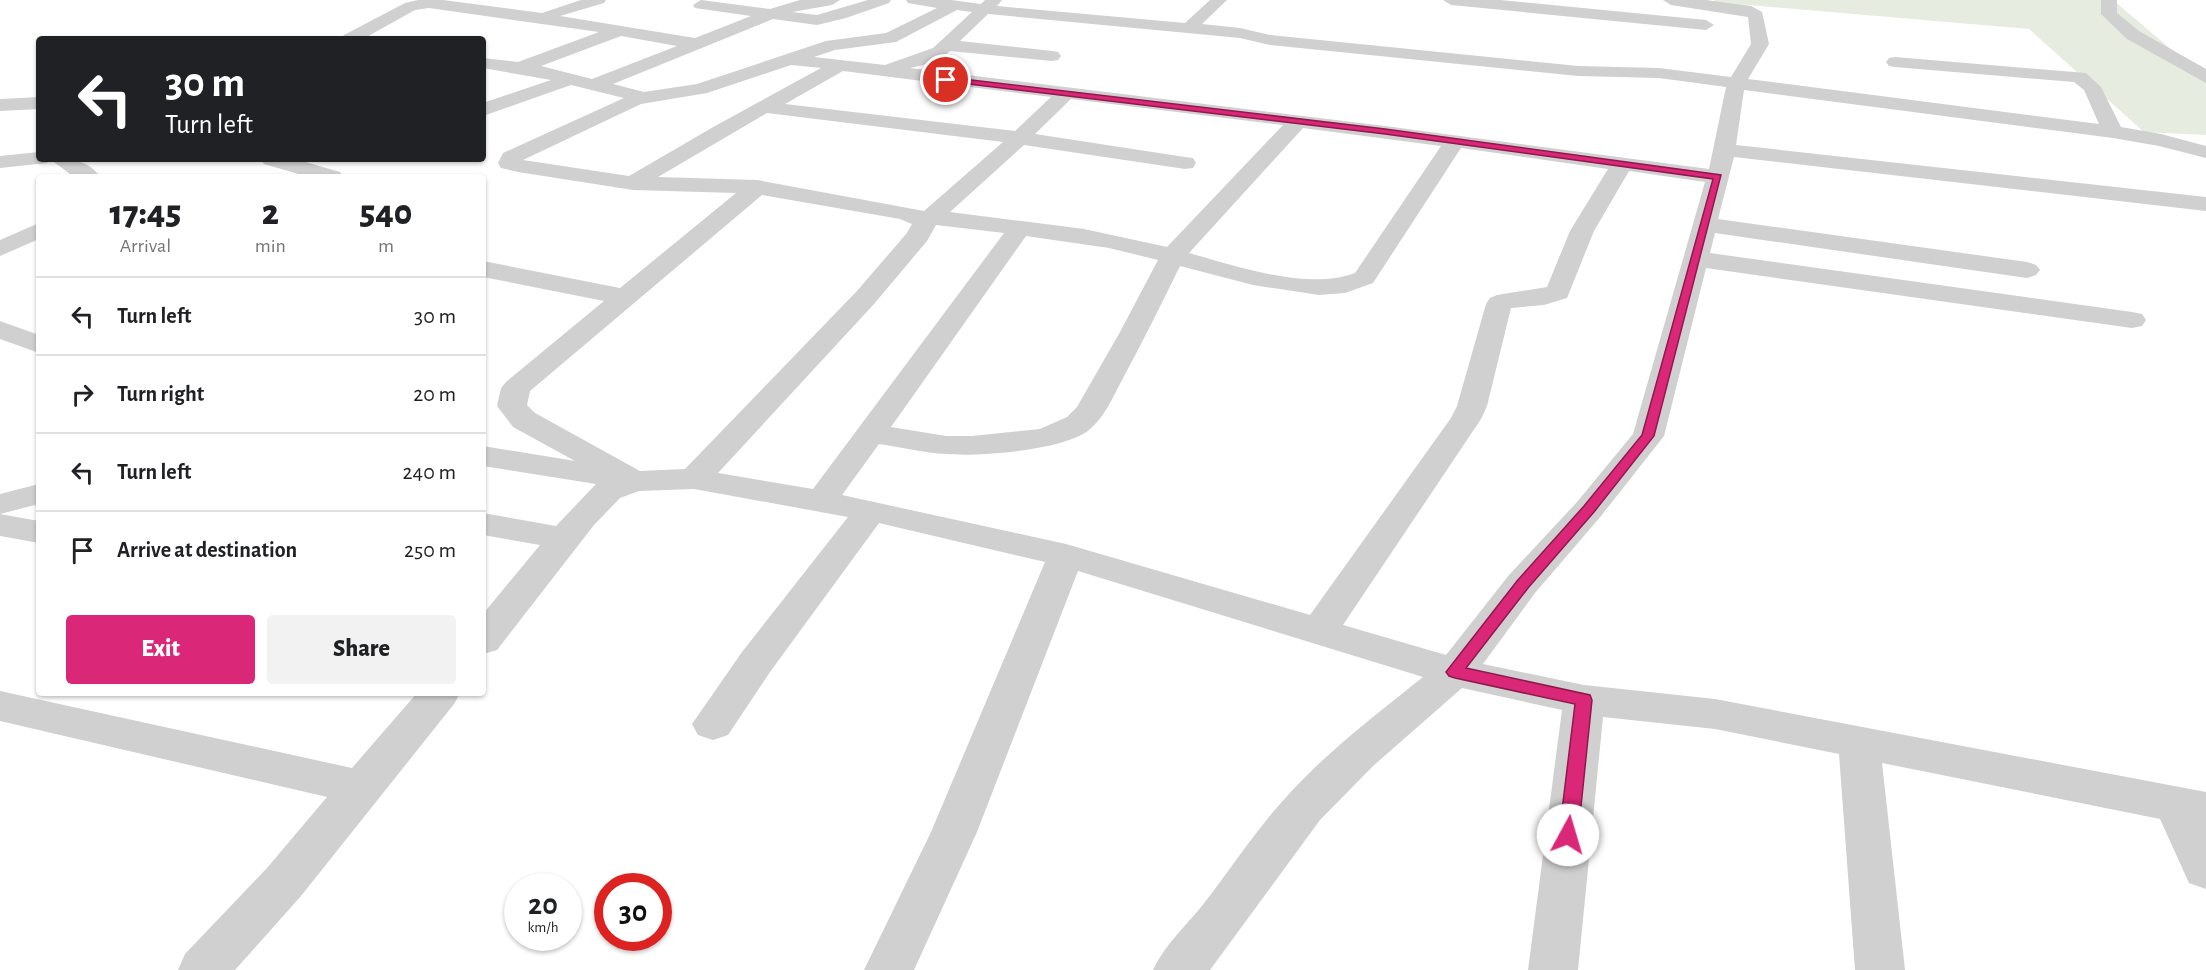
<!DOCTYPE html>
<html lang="en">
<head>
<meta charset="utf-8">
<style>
  body { margin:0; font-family:"Alegreya Sans",sans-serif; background:#f2f2f2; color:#202124; height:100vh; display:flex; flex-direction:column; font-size:22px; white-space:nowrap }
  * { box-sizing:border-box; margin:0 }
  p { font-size:20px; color:#757577 }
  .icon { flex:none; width:33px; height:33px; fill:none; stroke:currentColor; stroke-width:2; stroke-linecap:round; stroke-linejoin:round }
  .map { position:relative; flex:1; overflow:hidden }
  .drawer { position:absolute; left:36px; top:174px; width:450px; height:522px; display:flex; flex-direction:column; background:#fff; border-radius:6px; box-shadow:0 2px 4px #0004 }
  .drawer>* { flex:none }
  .top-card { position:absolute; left:36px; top:36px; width:450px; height:126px; border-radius:6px; box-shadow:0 2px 4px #0004; background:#202124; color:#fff; overflow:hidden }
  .speed { position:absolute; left:504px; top:873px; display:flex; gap:12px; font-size:30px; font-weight:700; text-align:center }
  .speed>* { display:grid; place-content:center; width:78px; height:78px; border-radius:50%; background:#fff; box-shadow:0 2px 4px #0004; line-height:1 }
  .speed small { font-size:15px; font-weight:400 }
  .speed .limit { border:9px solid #d22; background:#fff; color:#111 }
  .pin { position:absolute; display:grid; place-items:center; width:51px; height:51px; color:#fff; margin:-26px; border:3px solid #fff; border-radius:50%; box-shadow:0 2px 6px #0007 }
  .me { position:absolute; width:66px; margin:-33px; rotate:6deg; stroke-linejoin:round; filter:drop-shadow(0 0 4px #0008) }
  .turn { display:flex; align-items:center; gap:21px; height:126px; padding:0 30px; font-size:27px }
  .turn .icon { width:78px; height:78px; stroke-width:2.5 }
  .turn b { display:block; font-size:42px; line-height:51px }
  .eta { display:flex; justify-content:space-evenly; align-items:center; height:102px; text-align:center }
  .eta b { font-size:36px; font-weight:800; line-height:42px }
  .primary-button { display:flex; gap:12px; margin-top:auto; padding:12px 30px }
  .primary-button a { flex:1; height:69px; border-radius:6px; background:#db2777; color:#fff; font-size:24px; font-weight:800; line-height:69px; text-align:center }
  .primary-button a+a { background:#f2f2f2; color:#202124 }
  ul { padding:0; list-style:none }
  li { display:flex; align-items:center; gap:18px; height:78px; padding:0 30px; border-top:2px solid #e0e0e0 }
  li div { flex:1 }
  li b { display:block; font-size:22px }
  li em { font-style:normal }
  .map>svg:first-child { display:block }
</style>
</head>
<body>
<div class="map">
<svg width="2206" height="970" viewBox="0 0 2206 970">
  <rect width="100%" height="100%" fill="#fff"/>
  <path fill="#e6ecdf" d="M1714 0H2113L2206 79V135L2144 132 2029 29 1714 2Z"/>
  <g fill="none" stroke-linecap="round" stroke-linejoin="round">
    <g fill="#d0d0d0" fill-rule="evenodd">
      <path d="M418 0H443L542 13 581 0H606L604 3 560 16 695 38 751 16 695 8 693 5 701 0 770 9 800 0H840L832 5 792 12 817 15 868 0H891L889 3 846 18 817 25 773 19 613 84 644 92 697 84 826 41 886 33 937 8 908 3 906 0H951L981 4 985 0H1002L997 6 1185 23 1210 0H1227L1202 24 1240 28 1270 35 1578 66 1659 68 1731 77 1751 44 1748 17 1671 5 1663 0H1706L1751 6 1762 12 1769 44 1748 79 2099 124 2084 90 2074 82 1895 67 1889 66 1886 62 1889 58 1895 57 2086 73 2101 87 2121 127 2161 134 2206 146V158L2159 146 2113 138 1744 90 1736 145 2206 197V211L1734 157 1718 219 2027 262 2036 265 2040 270 2036 275 2027 278 1715 233 1710 253 2132 312 2142 314 2146 320 2142 326 2132 328 1706 268 1664 436 1601 516 1535 593 1483 664 1584 685 1715 699 2206 792V889L2189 883 2160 819 1882 763 1905 970H1855L1839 754 1715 729 1603 717 1578 970H1528L1562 710 1462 688 1373 766 1320 820 1210 970H1153C1165 944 1188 924 1205 902 1233 866 1258 827 1289 794 1329 750 1377 714 1423 677L1078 571 977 832 914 970H864L931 832 1045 562 879 523 770 672 728 735 713 740 698 735 692 724 742 652 848 517 694 489 639 491 620 498 594 525 497 650 483 654V614L540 545 483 535V513L556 526 596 484 483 466V446L575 461 513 427 497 406 501 388 506 382 604 301 483 277V261L620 288 736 193 633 190 518 172 501 168 498 163 503 153 624 98 571 85 483 116V103L551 80 483 68V58L518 62 599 32 429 8 415 10 363 39H341L344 35 405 3ZM957 10 972 12 933 48 885 65 814 57 835 50 896 42ZM988 14 1240 38 1270 45 1578 76 1659 78 1726 87 1709 169 1385 126 910 68C925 65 940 61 950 51L1052 61 1058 60 1061 56 1058 52 1052 51 960 41ZM621 36 677 46 592 79 541 66ZM791 65 821 68 715 126 629 176 523 160 641 104 707 93ZM843 71 1051 97 1015 131 785 104ZM1071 99 1283 125 1167 247 1084 229 950 212 1024 145 1185 169 1193 168 1196 163 1193 158 1185 157 1035 134ZM767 113 1003 142 924 211 757 180 658 177ZM1303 128 1441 146 1355 273C1308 291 1236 266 1189 253ZM1461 148 1608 169 1570 231 1547 287 1497 295 1490 298 1486 304 1457 406 1451 418 1310 615 1066 544 842 495 879 444C901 447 924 453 947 454 978 457 1065 450 1089 430 1104 418 1113 397 1122 380 1142 343 1161 305 1180 266L1253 285 1319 295 1345 293 1373 283ZM1629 171 1705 182 1633 434 1577 502 1509 575 1446 655 1343 625 1481 419 1487 406 1511 308 1544 305 1567 298 1594 231ZM762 195 900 219 912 224 907 233 856 292 685 469 640 471 535 413 527 405 530 391ZM936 225 1004 233 813 489 718 473 874 304 927 241ZM1026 236 1109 248 1158 260 1120 332 1077 407 1067 417 1040 429 972 436H946L891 427Z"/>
      <path d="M1443 0H1500L1706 20 1714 25 1706 30 1451 5Z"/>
      <path d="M2101 0H2117V13L2139 31 2206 69V83L2127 39 2101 14Z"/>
      <path d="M39 97V109L0 111V99Z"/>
      <path d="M39 152V159H49L47 163 0 168V156Z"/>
      <path d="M50 159C70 159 88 159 100 177H74Z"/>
      <path d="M261 159H295L340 172 343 177H309L264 164Z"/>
      <path d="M39 223V239L0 256V240Z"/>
      <path d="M0 321 39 335V353L0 339Z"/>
      <path d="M39 484V504L0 514 39 521V543L0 536V494Z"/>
      <path d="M0 691 352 768 417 693H460L454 704 301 896 235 970H178L185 954 267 868 327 797 0 721Z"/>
    </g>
  </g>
  <path fill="#db2777" stroke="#8e194d" stroke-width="1.5" d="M946 77 1385 129 1721 175 1654 436 1594 512 1528 588 1466 668 1590 695 1592 700 1578 835 1575 840 1568 843 1562 840 1559 835 1575 704 1455 678 1449 676 1446 672 1517 581 1584 506 1642 435 1713 179 1385 134 944 81 943 80Z"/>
</svg>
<div class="speed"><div>20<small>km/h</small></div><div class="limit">30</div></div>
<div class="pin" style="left:946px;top:80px;background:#d93025"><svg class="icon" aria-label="arrive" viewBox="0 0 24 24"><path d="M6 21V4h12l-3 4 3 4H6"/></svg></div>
<svg class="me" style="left:1568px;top:835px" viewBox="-20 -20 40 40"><circle r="19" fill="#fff"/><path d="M0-13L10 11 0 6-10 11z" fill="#db2777"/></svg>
<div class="top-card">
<div class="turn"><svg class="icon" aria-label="left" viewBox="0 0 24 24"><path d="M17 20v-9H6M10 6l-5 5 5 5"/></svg><div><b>30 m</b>Turn left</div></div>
</div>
<section class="drawer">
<div class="eta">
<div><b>17:45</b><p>Arrival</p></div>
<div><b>2</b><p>min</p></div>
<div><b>540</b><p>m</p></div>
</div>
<ul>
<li><svg class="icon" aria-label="left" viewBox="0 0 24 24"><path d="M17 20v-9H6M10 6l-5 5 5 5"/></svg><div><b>Turn left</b></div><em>30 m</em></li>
<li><svg class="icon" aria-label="right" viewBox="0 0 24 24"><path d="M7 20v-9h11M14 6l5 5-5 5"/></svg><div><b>Turn right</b></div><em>20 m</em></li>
<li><svg class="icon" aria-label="left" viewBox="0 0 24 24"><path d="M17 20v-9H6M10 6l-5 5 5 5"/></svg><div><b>Turn left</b></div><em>240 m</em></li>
<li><svg class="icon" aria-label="arrive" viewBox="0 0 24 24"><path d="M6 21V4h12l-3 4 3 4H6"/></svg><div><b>Arrive at destination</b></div><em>250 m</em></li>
</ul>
<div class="primary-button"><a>Exit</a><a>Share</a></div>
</section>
</div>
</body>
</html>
